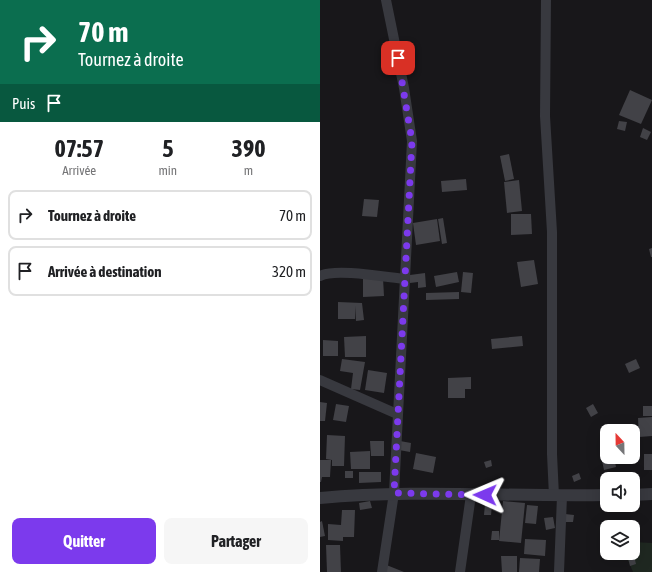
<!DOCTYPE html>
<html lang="fr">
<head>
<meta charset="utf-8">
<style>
  body { margin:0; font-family:"Asap Condensed",sans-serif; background:#f6f6f6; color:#202124; height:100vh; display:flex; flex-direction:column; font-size:15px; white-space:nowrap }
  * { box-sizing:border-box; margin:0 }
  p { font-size:13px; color:#757577 }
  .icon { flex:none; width:22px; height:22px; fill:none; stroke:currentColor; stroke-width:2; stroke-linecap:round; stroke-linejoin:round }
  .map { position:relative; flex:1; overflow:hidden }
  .side { display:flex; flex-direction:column; background:#fff; width:320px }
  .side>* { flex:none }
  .hud { background:#0b6e4f; color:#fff; overflow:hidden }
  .needle { width:26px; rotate:338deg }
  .buttons { position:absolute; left:280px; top:424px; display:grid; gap:8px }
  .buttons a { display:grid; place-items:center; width:40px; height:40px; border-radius:8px; background:#fff; box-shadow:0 4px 16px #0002; font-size:20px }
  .pin { position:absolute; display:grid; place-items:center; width:34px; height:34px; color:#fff; margin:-17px; border-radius:8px; box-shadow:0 2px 6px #0006 }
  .me { position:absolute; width:44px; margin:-22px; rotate:271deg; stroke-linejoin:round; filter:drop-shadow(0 0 3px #0008) }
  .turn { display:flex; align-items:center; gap:14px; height:84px; padding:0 12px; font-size:18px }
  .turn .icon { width:52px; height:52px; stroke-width:2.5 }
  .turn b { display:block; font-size:28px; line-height:34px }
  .then { display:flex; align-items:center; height:38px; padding:0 12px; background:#0003; gap:8px; font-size:15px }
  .eta { display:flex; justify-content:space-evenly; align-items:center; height:68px; text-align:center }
  .eta b { font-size:24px; font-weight:700; line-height:28px }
  .action { display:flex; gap:8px; margin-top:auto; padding:8px 12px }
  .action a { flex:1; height:46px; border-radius:8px; background:#7c3aed; color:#fff; font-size:16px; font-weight:700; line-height:46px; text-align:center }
  .action a+a { background:#f6f6f6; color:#202124 }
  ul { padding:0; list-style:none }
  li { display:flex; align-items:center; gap:12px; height:50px; margin:0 8px 6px; padding:0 4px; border:2px solid #e0e0e0; border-radius:8px }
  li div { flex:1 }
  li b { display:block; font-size:15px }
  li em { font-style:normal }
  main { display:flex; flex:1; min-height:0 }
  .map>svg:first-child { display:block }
</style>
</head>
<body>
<main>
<section class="side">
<div class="hud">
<div class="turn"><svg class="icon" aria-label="right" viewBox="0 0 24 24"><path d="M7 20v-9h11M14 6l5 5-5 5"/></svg><div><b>70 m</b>Tournez à droite</div></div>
<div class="then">Puis<svg class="icon" aria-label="arrive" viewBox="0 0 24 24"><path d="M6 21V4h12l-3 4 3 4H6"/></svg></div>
</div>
<div class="eta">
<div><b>07:57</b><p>Arrivée</p></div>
<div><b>5</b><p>min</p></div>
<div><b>390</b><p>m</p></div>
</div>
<ul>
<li><svg class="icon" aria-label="right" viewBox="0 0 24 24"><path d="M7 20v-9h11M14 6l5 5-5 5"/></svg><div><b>Tournez à droite</b></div><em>70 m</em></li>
<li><svg class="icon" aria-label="arrive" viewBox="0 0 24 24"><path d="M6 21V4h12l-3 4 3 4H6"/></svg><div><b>Arrivée à destination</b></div><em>320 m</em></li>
</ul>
<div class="action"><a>Quitter</a><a>Partager</a></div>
</section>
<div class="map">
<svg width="332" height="572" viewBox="0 0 332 572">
  <rect width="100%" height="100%" fill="#18171a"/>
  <path fill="#1f2821" d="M313 542 332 543V572H313L305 553H313Z"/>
  <g fill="#424247">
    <path d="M310 90 332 100 321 124 299 115Z"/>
    <path d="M299 121 307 122 305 131 297 129Z"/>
    <path d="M323 128 331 132 327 140 320 137Z"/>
    <path d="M189 154 194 179 185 181 180 156Z"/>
    <path d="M146 179 147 190 122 192 121 181Z"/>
    <path d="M199 180 202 211 187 213 184 182Z"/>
    <path d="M44 199 59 200 57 217 42 216Z"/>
    <path d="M191 214H211L212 234 191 235Z"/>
    <path d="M123 218 127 243 122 244 118 219Z"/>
    <path d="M117 219 120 241 96 245 93 223Z"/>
    <path d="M332 248V257H331L329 249Z"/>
    <path d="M214 260 218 284 201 287 197 262Z"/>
    <path d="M137 272 139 282 116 287 114 276Z"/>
    <path d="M143 272 153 273 151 293 141 292Z"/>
    <path d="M105 273 106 287 98 288V282L90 283V275Z"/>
    <path d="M63 278 64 296 43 297V279Z"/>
    <path d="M139 292V299L106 300V293Z"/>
    <path d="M18 302 42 303 44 320 36 321 35 306V319H18Z"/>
    <path d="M46 336V357H25L24 337Z"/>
    <path d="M202 336 203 346 172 349 171 339Z"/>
    <path d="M3 340 18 341V356H3Z"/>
    <path d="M22 359 45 362 40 390 31 389 33 373 20 371Z"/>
    <path d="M316 359 320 368 309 373 305 364Z"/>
    <path d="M48 370 67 373 64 393 45 390Z"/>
    <path d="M151 377V389H145V398H128V378Z"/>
    <path d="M0 402 7 403 5 421H0Z"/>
    <path d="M16 404 29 406 26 422 13 420Z"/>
    <path d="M273 404 278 413 271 417 266 408Z"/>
    <rect x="323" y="406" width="9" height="10"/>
    <path d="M332 417V436L319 437 318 418Z"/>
    <path d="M7 435 25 436 24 466H12V460L6 459Z"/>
    <path d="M50 441H64V456H51Z"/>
    <path d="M80 441 91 443 90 452 79 450Z"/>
    <path d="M50 451V469H31L30 452Z"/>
    <path d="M96 453 116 457 113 473 93 469Z"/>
    <rect x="324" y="454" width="8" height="16"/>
    <path d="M287 455V457H294L296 467 284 470 281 456Z"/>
    <path d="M0 460H11L10 477H2L1 482H0Z"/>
    <path d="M171 460 172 466 166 468 164 462Z"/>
    <rect x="25" y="471" width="8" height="7"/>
    <path d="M39 472H61V482L39 483Z"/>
    <path d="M259 473 261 479 254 482 252 476Z"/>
    <path d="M50 501 52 508 40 510 39 503Z"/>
    <path d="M183 501 205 503 201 543 179 541Z"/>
    <path d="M165 504 172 505 171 515H164Z"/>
    <path d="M207 505 218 506 216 524 205 523Z"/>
    <path d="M22 510H35L34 537H23V541L8 540V524L21 525Z"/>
    <path d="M245 514 254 515 253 522H245Z"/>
    <path d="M233 517 235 528 226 530 224 518Z"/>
    <path d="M2 521 5 536 0 537V522Z"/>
    <path d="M172 531H179V540H171Z"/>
    <path d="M205 539 226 540 225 556 204 554Z"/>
    <path d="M6 545H20L21 572H7Z"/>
    <path d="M181 556H197V572H182Z"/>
    <path d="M314 556 316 564 310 566 308 558Z"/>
    <path d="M200 558 220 559 219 572H199Z"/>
    <path d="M64 564 84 572H61Z"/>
  </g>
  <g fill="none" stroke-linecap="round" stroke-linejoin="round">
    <g stroke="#38393f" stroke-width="10">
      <path d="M226 0 225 116 232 232V454L234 496"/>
      <path d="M0 276C15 268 65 277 84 279"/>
      <path d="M0 380 77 414"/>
      <path d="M62 572 74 493 92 141 84 88 66 0"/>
      <path d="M140 572 151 495"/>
      <path d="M239 572 242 496"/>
    </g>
    <g stroke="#38393f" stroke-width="12">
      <path d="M313 495 332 494"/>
      <path d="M0 498C95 489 191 497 287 495"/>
    </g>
  </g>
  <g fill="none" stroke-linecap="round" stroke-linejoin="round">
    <path stroke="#7c3aed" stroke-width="7" stroke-dasharray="0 12.6" d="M78 58 92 141 74 493 165 495"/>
  </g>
</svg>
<div class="buttons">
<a><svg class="needle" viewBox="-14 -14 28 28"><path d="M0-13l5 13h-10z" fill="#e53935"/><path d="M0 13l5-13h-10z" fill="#757577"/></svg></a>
<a><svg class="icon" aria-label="sound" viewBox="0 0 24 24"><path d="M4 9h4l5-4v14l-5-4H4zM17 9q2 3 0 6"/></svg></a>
<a><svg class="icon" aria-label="layers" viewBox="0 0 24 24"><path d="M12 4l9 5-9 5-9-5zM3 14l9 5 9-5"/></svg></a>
</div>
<div class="pin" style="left:78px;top:58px;background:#d93025"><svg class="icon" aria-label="arrive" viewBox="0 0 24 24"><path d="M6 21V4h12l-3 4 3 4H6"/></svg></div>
<svg class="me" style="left:165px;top:495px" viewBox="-20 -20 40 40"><path d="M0-17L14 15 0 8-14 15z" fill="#7c3aed" stroke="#fff" stroke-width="4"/></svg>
</div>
</main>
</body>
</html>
